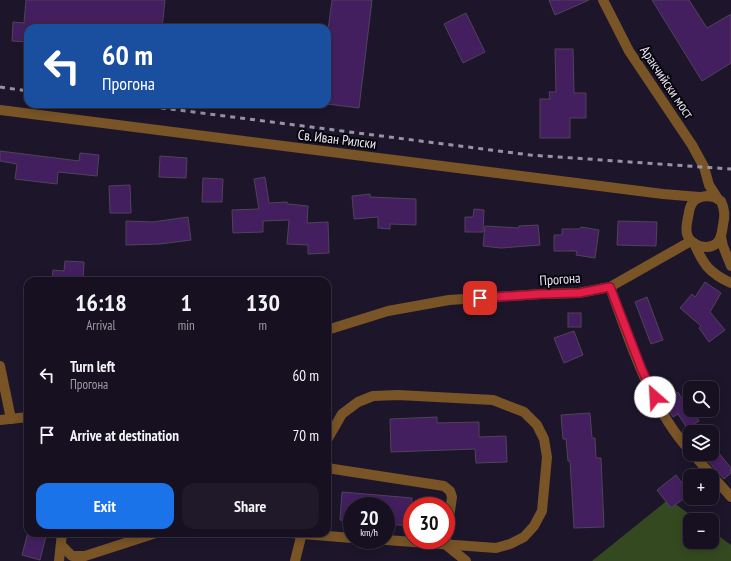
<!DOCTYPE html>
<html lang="en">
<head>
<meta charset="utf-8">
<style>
  body { margin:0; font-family:"PT Sans Narrow",sans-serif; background:#1f1929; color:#f1f3f6; height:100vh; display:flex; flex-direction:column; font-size:15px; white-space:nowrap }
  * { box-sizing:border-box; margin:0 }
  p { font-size:13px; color:#9e9da5 }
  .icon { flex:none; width:22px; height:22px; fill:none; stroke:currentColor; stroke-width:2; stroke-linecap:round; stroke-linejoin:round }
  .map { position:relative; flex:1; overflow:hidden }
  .sheet { position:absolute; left:24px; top:277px; width:307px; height:260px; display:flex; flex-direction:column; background:#161020; border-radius:12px; box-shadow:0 2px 10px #0003,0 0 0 1px #35303e }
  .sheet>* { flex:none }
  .hud { position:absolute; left:24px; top:24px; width:307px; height:84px; border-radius:12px; box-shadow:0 2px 10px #0003,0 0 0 1px #35303e; background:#1a4fa0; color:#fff; overflow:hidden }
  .tools { position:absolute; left:683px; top:381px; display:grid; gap:8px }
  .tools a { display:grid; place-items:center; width:36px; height:36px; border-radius:8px; background:#161020; box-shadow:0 2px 10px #0003,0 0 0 1px #35303e; font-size:20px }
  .speed { position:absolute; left:343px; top:497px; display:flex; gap:8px; font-size:20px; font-weight:700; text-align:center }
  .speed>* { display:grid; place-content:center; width:52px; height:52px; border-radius:50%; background:#161020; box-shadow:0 2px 10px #0003,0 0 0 1px #35303e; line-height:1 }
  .speed small { font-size:10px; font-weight:400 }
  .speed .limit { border:6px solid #d22; background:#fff; color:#111 }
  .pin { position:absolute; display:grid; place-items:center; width:34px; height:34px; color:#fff; margin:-17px; border-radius:8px; box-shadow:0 2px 6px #0006 }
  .me { position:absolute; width:44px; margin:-22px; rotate:334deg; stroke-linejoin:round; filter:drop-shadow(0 0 3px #0008) }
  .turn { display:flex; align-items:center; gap:14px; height:84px; padding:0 12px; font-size:18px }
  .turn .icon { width:52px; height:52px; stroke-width:2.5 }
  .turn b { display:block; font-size:28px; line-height:34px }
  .eta { display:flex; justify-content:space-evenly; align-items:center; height:68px; text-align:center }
  .eta b { font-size:24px; font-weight:700; line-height:28px }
  .primary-button { display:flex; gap:8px; margin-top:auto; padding:8px 12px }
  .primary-button a { flex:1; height:46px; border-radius:12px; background:#1a73e8; color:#fff; font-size:16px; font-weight:700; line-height:46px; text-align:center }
  .primary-button a+a { background:#1f1929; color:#f1f3f6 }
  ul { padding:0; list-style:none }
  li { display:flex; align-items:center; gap:12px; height:60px; padding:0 12px }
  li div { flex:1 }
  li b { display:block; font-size:15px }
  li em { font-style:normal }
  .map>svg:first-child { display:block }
</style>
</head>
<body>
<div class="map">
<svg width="731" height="561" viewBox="0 0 731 561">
  <rect width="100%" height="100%" fill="#1d162b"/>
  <path fill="#354920" d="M669 499 697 520H690V542H712V531L731 545V561H592Z"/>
  <g fill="#441f5f" stroke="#4f4359">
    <path d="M26 0H165L162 28 127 25V28H28V42L12 41 13 22 24 23Z"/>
    <path d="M332 0H372L359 108 327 104V37Z"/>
    <path d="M549 0H589L555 15Z"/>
    <path d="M652 0H689L707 28 731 14V63L702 81Z"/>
    <path d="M466 13 485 52 463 63 444 24Z"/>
    <path d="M555 49H573L574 93H586V118H570V138H540V99H550L549 92H556Z"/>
    <path d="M0 151 79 161 80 153 99 155 97 176 58 172 57 184 15 179 17 164 0 161Z"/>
    <path d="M160 156 187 158 186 178 159 177Z"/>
    <path d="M265 177 269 203 287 202 288 204 308 206 307 223 328 222 329 253 308 254V245L287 244 289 220 263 221V232L233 233 232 210 259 209 254 179Z"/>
    <path d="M203 178 223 179 222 202H202Z"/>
    <path d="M130 185 131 213H110L109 186Z"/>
    <path d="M370 194V197L416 199V225L390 224V229L378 228V217L354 219 352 196Z"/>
    <path d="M474 209 484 210 483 232H465V217H473Z"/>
    <path d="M188 217 191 240 160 244 126 245V221L153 222Z"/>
    <path d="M618 221 657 222 656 246 617 245Z"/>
    <path d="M538 225 540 245 501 248 483 246 485 226 519 228V226Z"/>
    <path d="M581 227 599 230 595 258 576 255 577 251H554V235H562V229H580Z"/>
    <path d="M65 261 84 262 83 281H52L53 270 64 271Z"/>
    <path d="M705 282 721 293 710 312 725 330 709 342 699 328 701 326 680 308 692 294 695 297Z"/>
    <path d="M647 297 663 340 651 344 635 302Z"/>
    <rect x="568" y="313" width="13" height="14"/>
    <path d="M574 331 583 355 564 363 554 338Z"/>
    <path d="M678 392 684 402 690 398V410H693L699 421 687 428 678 414 673 417 663 401Z"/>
    <path d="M590 413 592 438H595L596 458H601L604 527 574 528 570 461H568L566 439H563L561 415Z"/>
    <path d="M437 417V423L479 422V437L506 436 507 462 476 463 475 449 391 452 390 419Z"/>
    <path d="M718 452 731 468V473L724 479 708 461Z"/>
    <path d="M676 475 690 494 671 508 657 490Z"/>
    <path d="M342 492 412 498V526L386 524V506H352V521L340 520Z"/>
    <path d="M28 532V533L46 536 40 560 22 555Z"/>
  </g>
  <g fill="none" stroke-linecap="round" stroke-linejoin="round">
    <g stroke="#785427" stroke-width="10">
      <path d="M603 0 629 51 692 145 704 167 709 185 718 199"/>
      <path d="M0 110 663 194 699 197"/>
      <path d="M707 196 714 197 721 201C725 210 725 216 723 225 722 231 722 238 717 243 708 251 690 246 687 234 685 227 688 219 689 212 691 201 696 197 707 196Z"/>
      <path d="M721 237 723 246 731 266"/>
      <path d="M694 243C703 264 709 273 731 283"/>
      <path d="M610 287C630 342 650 407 690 451"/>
      <path d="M327 330 388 311 449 300 541 294 579 293 610 287 691 241"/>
      <path d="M0 366 11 419"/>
      <path d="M0 420 28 417"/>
      <path d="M327 440 342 414 358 402 373 396 398 395 493 400 524 412 537 425 544 439 547 457 542 511 534 526 524 537 510 544 496 548 386 540"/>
      <path d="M693 454 731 497"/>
      <path d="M327 468 444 486 450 491 452 497 446 539"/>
      <path d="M291 533 352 538"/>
      <path d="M445 544 466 561"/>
      <path d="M61 545 72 556H85L156 533"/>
      <path d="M59 561 62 533"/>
      <path d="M295 561 302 533"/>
    </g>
    <g stroke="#9893a4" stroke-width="3" stroke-dasharray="5 5" stroke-linecap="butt">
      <path d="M0 87 28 91"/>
      <path d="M131 104 530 155 731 169"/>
    </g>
  </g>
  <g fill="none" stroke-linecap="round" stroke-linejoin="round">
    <g stroke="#92132f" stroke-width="10">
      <path id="route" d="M480 298 541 294 579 293 610 287 642 370 655 397"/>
    </g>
    <use href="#route" stroke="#e11d48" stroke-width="7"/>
  </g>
  <g text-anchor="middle" stroke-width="4" stroke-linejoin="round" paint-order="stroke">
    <g font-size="14" fill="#e9e5f3" stroke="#07050c">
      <text transform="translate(667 82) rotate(56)" y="5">Аракчийски мост</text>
      <text transform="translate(337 139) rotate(7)" y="5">Св. Иван Рилски</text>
      <text transform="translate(560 279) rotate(-4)" y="5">Прогона</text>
    </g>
  </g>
</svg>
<div class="tools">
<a><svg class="icon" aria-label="search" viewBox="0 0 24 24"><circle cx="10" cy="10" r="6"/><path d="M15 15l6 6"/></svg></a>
<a><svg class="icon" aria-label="layers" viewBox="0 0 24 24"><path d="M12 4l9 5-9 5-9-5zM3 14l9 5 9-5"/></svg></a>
<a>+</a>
<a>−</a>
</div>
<div class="speed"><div>20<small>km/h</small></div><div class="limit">30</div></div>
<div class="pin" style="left:480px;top:298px;background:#d93025"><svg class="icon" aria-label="arrive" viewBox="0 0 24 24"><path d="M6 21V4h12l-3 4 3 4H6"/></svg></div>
<svg class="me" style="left:655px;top:397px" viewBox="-20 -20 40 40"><circle r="19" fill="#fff"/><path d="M0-13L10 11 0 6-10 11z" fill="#e11d48"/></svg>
<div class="hud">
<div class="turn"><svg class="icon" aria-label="left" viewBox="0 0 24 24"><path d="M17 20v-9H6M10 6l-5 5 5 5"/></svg><div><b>60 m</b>Прогона</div></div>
</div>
<section class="sheet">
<div class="eta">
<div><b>16:18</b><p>Arrival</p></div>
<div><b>1</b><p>min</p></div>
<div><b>130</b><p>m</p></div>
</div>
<ul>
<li><svg class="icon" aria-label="left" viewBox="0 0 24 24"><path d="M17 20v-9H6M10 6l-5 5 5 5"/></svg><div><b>Turn left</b><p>Прогона</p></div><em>60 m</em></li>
<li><svg class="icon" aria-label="arrive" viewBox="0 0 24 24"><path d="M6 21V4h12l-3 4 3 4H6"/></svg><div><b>Arrive at destination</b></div><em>70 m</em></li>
</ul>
<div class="primary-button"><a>Exit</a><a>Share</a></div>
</section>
</div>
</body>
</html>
